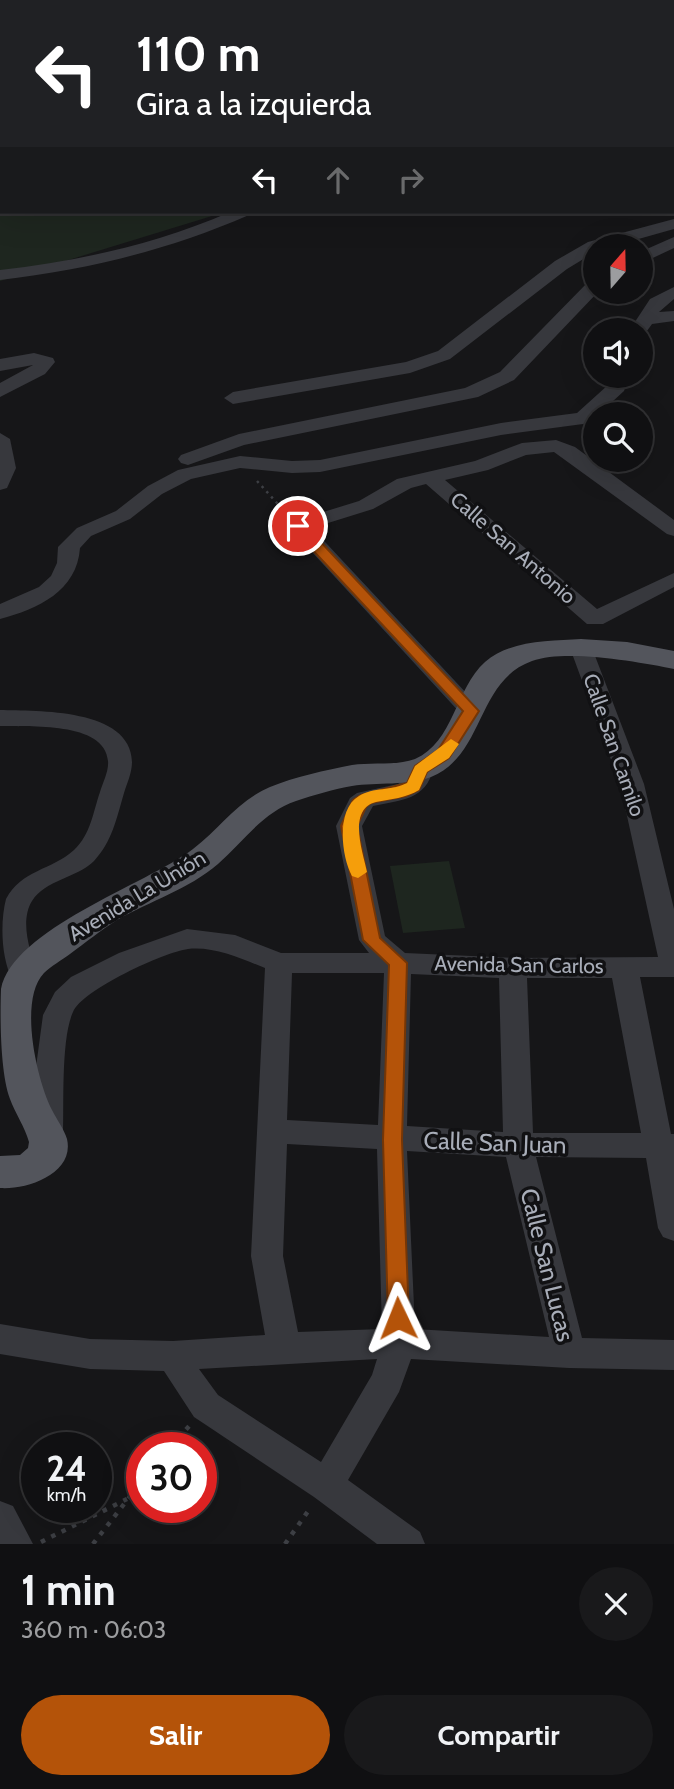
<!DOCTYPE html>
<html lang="es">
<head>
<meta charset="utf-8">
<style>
  body { margin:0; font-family:Cabin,sans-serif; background:#19191b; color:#f1f3f6; height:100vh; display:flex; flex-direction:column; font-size:26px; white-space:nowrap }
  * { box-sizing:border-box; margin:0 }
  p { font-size:23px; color:#9c9d9f }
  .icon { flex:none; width:38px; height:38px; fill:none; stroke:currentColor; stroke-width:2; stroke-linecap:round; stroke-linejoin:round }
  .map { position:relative; height:1544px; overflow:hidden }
  .sheet { display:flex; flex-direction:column; background:#101012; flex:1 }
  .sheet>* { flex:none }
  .banner { position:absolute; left:0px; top:0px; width:676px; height:214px; box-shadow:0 7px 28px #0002,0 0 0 2px #303032; background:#202124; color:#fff; overflow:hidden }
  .needle { width:46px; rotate:20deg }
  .buttons { position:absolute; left:583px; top:234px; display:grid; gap:14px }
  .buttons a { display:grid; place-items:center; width:70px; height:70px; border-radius:50%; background:#101012; box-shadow:0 7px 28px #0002,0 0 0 2px #303032; font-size:35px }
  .speed { position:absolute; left:21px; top:1432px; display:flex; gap:14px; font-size:35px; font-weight:700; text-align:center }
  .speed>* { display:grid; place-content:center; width:91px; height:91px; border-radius:50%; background:#101012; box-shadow:0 7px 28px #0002,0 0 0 2px #303032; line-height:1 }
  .speed small { font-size:18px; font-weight:400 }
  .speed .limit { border:10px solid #d22; background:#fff; color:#111 }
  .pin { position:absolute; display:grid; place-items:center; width:60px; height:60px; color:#fff; margin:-30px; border:4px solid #fff; border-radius:50%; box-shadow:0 2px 7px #0007 }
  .me { position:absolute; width:77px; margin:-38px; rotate:358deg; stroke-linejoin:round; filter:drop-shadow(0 0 5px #0008) }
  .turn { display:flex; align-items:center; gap:24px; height:147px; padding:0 21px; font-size:32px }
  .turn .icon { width:91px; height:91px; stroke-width:2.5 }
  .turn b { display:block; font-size:49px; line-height:60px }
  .lanes { display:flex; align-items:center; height:66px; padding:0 21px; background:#0003; justify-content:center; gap:35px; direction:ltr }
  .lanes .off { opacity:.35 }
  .round { display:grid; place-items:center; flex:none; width:74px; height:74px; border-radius:37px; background:#19191b }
  .headline { display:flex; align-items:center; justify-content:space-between; height:119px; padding:0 21px }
  h1 { font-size:42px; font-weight:800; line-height:52px }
  .button { display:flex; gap:14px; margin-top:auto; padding:14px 21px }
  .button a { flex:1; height:80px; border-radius:42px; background:#b45309; color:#fff; font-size:28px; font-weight:800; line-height:80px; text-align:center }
  .button a+a { background:#19191b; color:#f1f3f6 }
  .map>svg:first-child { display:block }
</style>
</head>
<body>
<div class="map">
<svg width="674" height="1544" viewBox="0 0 674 1544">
  <rect width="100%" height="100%" fill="#161618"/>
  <g fill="#1e261f">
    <path d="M0 0H674V140V2H2V212H238L212 216 0 281Z"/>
    <path d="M449 861 465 928 403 933 390 866Z"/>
  </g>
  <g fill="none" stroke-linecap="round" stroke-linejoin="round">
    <path stroke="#3d3f44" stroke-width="2.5" stroke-dasharray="2.5 4.5" stroke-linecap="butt" d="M257 481 287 514"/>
    <g stroke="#3d3f44" stroke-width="4.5" stroke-dasharray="4.5 7" stroke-linecap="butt">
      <path d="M171 1447 190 1425"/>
      <path d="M41 1542 127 1499"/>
      <path d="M93 1544 142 1481"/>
      <path d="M285 1544 311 1507"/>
    </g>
    <g fill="#37383d" fill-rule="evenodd">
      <rect x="465" y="0" width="14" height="2"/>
      <rect x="527" y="0" width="14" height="2"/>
      <rect x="0" y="64" width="2" height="8"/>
      <rect x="0" y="102" width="2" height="8"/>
      <rect x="0" y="143" width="2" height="10"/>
      <rect x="0" y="187" width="2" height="10"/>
      <path d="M230 212H251L249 215C169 250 86 270 0 280V270C79 261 157 244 230 212Z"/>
      <path d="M674 219V229L610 247H595V252L567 269 450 359 410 373 233 404 224 398 233 392 406 362 438 351 555 261 588 242Z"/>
      <path d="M674 237V248L640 264V252Z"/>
      <path d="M595 280V292H598L514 380 478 397 244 445 188 465 181 463 178 459 181 455 239 434 465 388 500 372 589 281Z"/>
      <path d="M674 287V299L659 312 674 311V321L652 324 644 335 640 336V331H629L650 299Z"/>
      <path d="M34 353 53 358 55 362 45 374 0 397V383L33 365 0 371V359Z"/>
      <path d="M611 376H629L624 391 590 422 583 424 501 435 320 472 292 473 240 468 191 479 162 494 130 519 91 536 80 548C77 591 38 609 0 619V604L39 587 51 576 57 563 58 547 77 528 116 511 148 486 178 470 240 456 292 461 320 460 501 423 577 413 608 385Z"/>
      <path d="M0 433 10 439 16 468 7 488 0 490Z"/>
      <path d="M556 440 575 447 674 520V536L667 534 554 452 526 455 488 470 445 480 597 609 674 573V587L603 624H587L426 484 411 488 373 509 312 528 483 711 479 716 471 719 463 716 288 526 291 522 359 501 397 479 475 461 522 443Z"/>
      <path d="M581 641 589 643 592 648 644 784 674 909V977H640L671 1134H674V1241L663 1237 658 1228 646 1158 536 1157 582 1338 674 1340V1370L569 1368 411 1359 399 1392 348 1480 420 1532 425 1544H377L314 1497 194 1417 164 1371 90 1369 0 1354V1324L90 1339 173 1341 265 1335 251 1256 265 968C242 959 214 946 188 949 164 952 82 990 73 1012 61 1038 64 1103 63 1134L59 1143 48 1146 37 1143 33 1134 36 1067 43 1015 55 992 71 977 119 953 187 929 235 935 281 953H369L359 940 336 826 350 798 357 793 398 784 407 777 412 763 421 761 430 763 433 769C426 800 401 800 373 806L362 826 385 936 405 953 513 958 658 957 620 784 570 648 573 643ZM292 973H384L378 1125 287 1120ZM411 974 499 978 503 1132 407 1126ZM527 978H612L641 1133H533ZM287 1144 377 1149 382 1329 298 1332 283 1256ZM407 1151 506 1157 549 1337 415 1329ZM377 1359 372 1375 321 1462 218 1395 199 1369Z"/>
      <path d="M0 710C37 711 131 708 132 762 132 773 127 783 124 793 117 817 112 842 94 861 77 878 45 880 32 901 19 922 31 953 37 974L33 981 23 984 13 981C1 959 0 922 6 899 21 870 52 870 74 850 91 834 93 812 100 792 103 782 109 771 108 761 105 721 28 727 0 726Z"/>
      <path d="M0 1501 13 1506 33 1544H0Z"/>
    </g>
    <path fill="#53555c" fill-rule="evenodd" d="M581 639 627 642 674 651V669C638 662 567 649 532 661 476 681 485 755 431 777 408 786 377 782 352 786 334 789 314 795 296 801 263 812 244 841 218 864 189 889 150 901 117 920 101 930 85 943 70 954 62 960 51 966 44 973 18 1000 37 1081 52 1110 57 1120 64 1129 67 1139 75 1174 26 1190 0 1188V1156L20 1155 28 1148 29 1142C25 1127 15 1113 10 1099 0 1072 0 1016 1 989 13 929 145 885 193 849 221 828 236 802 270 787 294 777 326 770 352 765 371 762 397 766 415 759 454 742 455 689 485 662 510 640 550 641 581 639Z"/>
  </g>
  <path fill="#b45309" stroke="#753606" stroke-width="2" d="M298 522 303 523 479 711 449 758 427 772 419 790 406 796 371 803 366 807 357 826 380 938 407 963 402 1140 409 1318 406 1325 398 1327 391 1325 388 1318 383 1140 389 965 363 940 341 826 353 800 361 795 407 783 415 766 438 750 463 711 293 529V523Z"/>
  <path fill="#f59e0b" d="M451 739 459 744 449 758 427 772 419 790C406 798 391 799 376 802 347 809 363 853 367 872L358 878 352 876C341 856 336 809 359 796 373 787 392 791 407 783L415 766Z"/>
  <g text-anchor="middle" stroke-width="7" stroke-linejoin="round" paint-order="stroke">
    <g font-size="21" fill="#a8adb8" stroke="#111113">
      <text transform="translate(513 548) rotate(41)" y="7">Calle San Antonio</text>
      <text transform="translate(614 745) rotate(71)" y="7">Calle San Camilo</text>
      <text transform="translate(137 896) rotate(-31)" y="7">Avenida La Unión</text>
      <text transform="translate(519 965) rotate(1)" y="7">Avenida San Carlos</text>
    </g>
    <g font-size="24" fill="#a8adb8" stroke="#111113">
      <text transform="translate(495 1143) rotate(2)" y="8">Calle San Juan</text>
      <text transform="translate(547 1265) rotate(76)" y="8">Calle San Lucas</text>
    </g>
  </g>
</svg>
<div class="buttons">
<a><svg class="needle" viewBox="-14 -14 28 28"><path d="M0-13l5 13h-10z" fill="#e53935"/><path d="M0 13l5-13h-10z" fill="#9c9d9f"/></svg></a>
<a><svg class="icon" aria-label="sound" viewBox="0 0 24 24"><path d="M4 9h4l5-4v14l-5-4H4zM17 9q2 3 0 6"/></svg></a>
<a><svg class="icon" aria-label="search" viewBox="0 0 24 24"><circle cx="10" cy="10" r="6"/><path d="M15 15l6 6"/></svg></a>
</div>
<div class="speed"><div>24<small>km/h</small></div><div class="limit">30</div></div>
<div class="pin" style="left:298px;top:526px;background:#d93025"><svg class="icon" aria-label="arrive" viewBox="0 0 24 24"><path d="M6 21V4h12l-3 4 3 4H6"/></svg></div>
<svg class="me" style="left:398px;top:1318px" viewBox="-20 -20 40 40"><path d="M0-17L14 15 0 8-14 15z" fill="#b45309" stroke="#fff" stroke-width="4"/></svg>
<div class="banner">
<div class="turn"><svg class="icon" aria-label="left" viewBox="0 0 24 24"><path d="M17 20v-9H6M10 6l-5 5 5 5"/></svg><div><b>110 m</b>Gira a la izquierda</div></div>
<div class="lanes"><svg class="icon" aria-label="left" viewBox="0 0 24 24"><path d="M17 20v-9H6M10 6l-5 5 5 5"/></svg><svg class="icon off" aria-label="ahead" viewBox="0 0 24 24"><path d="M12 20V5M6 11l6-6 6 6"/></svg><svg class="icon off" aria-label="right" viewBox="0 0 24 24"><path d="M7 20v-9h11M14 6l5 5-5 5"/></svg></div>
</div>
</div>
<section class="sheet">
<div class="headline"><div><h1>1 min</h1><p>360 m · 06:03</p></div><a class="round"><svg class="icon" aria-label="close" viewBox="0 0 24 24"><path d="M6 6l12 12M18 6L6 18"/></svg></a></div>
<div class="button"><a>Salir</a><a>Compartir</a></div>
</section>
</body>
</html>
